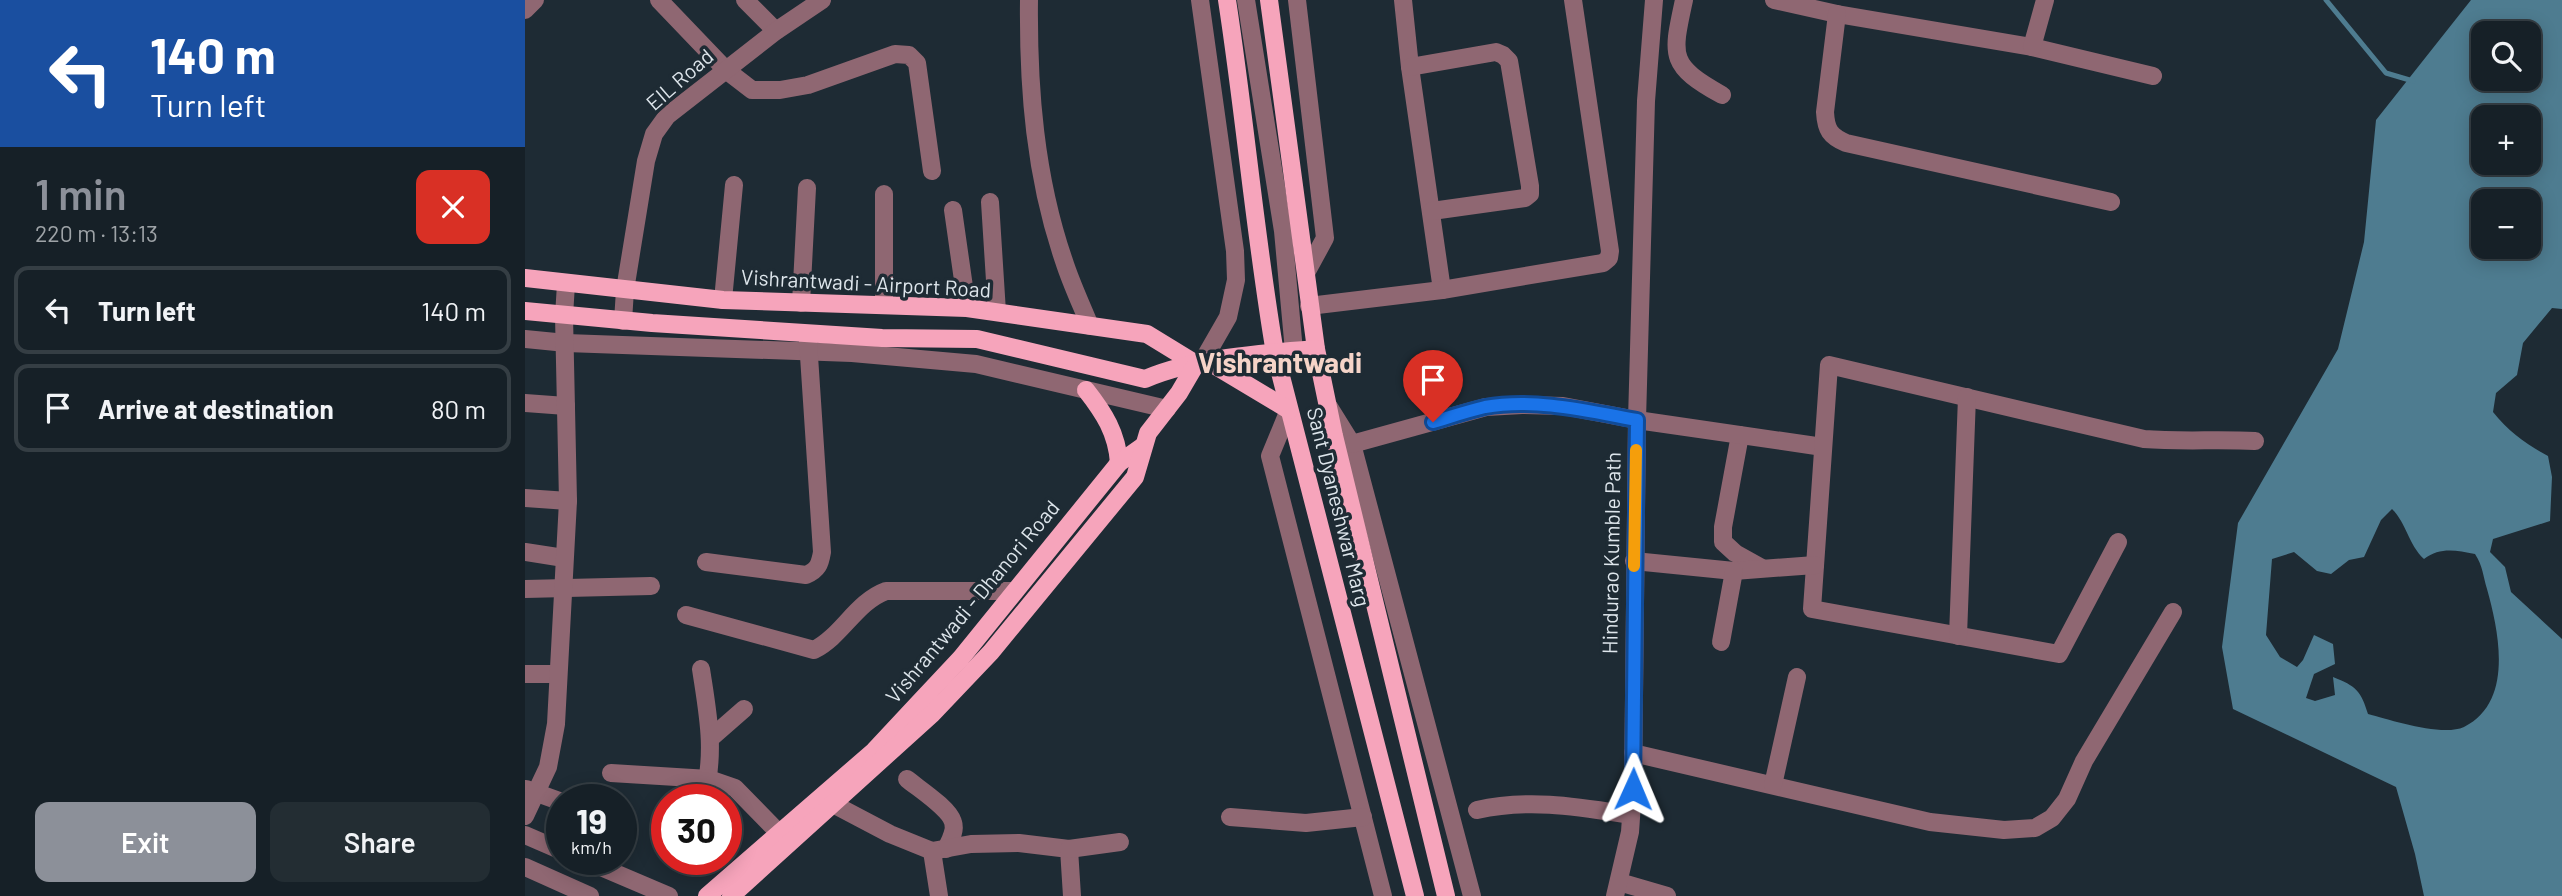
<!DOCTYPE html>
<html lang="en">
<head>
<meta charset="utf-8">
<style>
  body { margin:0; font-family:Barlow,sans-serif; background:#232d33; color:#f1f3f6; height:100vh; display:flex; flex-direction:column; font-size:26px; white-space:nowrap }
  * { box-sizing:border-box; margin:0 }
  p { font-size:23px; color:#9ea3a7 }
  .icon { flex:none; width:38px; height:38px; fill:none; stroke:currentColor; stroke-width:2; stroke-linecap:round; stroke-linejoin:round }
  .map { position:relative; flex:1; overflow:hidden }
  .side { display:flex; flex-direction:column; background:#162027; width:525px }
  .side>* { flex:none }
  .top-card { background:#1a4fa0; color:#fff; overflow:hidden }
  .buttons { position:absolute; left:1946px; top:21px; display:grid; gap:14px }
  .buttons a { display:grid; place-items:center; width:70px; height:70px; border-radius:14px; background:#162027; box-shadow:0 4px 18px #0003,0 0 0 2px #353e44; font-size:35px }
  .speed { position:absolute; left:21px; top:784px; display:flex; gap:14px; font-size:35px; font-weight:700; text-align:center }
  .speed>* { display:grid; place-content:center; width:91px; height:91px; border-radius:50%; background:#162027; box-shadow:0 4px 18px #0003,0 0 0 2px #353e44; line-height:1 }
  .speed small { font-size:18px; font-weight:400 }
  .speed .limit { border:10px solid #d22; background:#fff; color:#111 }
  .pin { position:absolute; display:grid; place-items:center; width:60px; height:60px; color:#fff; margin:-72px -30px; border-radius:50% 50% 50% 0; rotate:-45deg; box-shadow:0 0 7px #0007 }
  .pin .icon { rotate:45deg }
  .me { position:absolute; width:77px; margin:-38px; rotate:1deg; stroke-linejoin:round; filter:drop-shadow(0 0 5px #0008) }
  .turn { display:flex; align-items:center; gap:24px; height:147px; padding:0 35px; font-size:32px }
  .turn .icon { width:91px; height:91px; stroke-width:2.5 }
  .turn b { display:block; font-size:49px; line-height:60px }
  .round { display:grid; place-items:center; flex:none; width:74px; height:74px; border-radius:14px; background:#232d33 }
  .summary { display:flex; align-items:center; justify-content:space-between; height:119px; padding:0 35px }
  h1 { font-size:42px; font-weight:600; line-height:52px; color:#8c9099 }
  .action { display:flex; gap:14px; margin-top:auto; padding:14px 35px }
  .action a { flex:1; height:80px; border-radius:14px; background:#8c9099; color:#fff; font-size:28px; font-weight:600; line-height:80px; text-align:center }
  .action a+a { background:#232d33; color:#f1f3f6 }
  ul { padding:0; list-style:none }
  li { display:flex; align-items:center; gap:21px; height:88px; margin:0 14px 10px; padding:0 21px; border:4px solid #353e44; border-radius:14px }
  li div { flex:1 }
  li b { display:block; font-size:26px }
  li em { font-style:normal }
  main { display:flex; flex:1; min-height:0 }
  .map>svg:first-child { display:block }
</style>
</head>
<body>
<main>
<section class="side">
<div class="top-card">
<div class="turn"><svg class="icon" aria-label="left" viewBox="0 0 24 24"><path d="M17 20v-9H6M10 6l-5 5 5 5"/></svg><div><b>140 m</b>Turn left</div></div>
</div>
<div class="summary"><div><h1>1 min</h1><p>220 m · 13:13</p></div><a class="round" style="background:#d93025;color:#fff"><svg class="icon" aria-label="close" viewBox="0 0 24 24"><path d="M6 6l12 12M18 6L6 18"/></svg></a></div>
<ul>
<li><svg class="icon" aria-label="left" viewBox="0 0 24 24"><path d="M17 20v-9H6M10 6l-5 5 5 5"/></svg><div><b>Turn left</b></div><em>140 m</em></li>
<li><svg class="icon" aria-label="arrive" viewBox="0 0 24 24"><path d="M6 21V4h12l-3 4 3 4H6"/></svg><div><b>Arrive at destination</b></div><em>80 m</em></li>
</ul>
<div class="action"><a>Exit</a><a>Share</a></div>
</section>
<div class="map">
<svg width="2037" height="896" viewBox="0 0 2037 896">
  <rect width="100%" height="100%" fill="#1e2b34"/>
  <path fill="#4e7c90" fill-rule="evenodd" d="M1946 0H2037V309L2027 308 1998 343 1992 375 1971 393 1968 412C1984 432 2001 444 2023 456L2027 477 2025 521 1968 539 1965 552 1980 567 1986 592 2037 639V896H1899L1890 854 1871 787 1708 709 1697 647 1713 523 1813 349 1839 242 1851 120ZM1958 33H2004V79H1958ZM1958 117H2004V163H1958ZM1958 201H2004V247H1958ZM1867 509C1882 524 1883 544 1899 559 1915 547 1930 550 1950 554 1958 566 1958 576 1962 589 1974 632 1989 702 1939 727 1917 737 1866 720 1843 714 1836 691 1831 686 1808 677L1810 695 1790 701 1781 698 1789 674 1810 664 1808 644 1789 635 1778 660 1772 667 1755 657 1741 635 1747 559 1769 552 1792 571 1806 574 1824 560 1839 557 1856 520Z"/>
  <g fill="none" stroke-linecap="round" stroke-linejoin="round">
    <path stroke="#4e7c90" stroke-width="5" d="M1801 0 1861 73 1888 81"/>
    <g stroke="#8f6772" stroke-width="18">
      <path d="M134 0 201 70 227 90H255L283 85 370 54 384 55 392 63 407 171"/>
      <path d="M220 0 251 31"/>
      <path d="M504 0C503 88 510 177 539 261 546 283 556 304 565 326"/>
      <path d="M675 0 710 251 711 280 703 317 676 364"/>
      <path d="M721 0 758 231 769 351"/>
      <path d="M772 0 800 238 781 273"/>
      <path d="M878 0 885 67 917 290"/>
      <path d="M1159 0C1147 56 1143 65 1197 95"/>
      <path d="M1249 0 1312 14 1507 47 1628 76"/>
      <path d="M0 10 10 0"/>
      <path d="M1312 14 1300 112C1301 130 1305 136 1321 143L1586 202"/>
      <path d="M1507 47 1520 0"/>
      <path d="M885 67 971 52 978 55 984 61 1005 186V194L1000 198 907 211"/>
      <path d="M359 194V305"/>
      <path d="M465 202 472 312"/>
      <path d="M428 210 442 308"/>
      <path d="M198 300 209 185"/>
      <path d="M276 303 282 188"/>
      <path d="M784 306 917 290 1078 263 1084 258 1085 251 1048 0"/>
      <path d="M98 321 100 290 121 161 129 134 142 116 251 31 297 0"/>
      <path d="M0 339 41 343 327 353 451 364 642 409"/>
      <path d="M0 403 41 406"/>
      <path d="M804 407 827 444 947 896"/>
      <path d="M764 410 745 456 858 896"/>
      <path d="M1215 435 1198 527V542L1210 553 1237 568"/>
      <path d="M827 444 961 407 997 405 1038 406 1112 420 1298 447"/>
      <path d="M0 498 43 501"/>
      <path d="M1593 542 1534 654 1287 609 1304 365 1619 439C1656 442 1693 439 1730 441"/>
      <path d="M0 552 39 558"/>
      <path d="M1109 561 1209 571 1290 565"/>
      <path d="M181 562 281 575C293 570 295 564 297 552L283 341"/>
      <path d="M0 589 126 586"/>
      <path d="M161 615 289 650C317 636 331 602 361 591H490"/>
      <path d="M1433 636 1442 397"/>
      <path d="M1196 642 1209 571"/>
      <path d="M176 669C183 715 191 753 178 800"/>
      <path d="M0 674H33"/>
      <path d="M187 737 219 709"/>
      <path d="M1108 753 1405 822 1479 830 1510 828 1527 818 1542 799 1559 761 1648 612"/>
      <path d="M86 773 184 779 210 788 254 833"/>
      <path d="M382 779C394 789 424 808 428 822 431 831 425 841 421 849"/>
      <path d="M1248 785 1272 677"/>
      <path d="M1 789 37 802"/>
      <path d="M308 804 365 834 407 851 446 844 494 843 544 849 547 896"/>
      <path d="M952 810C1004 798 1054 807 1106 815"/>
      <path d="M0 816 23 767 31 724 43 501 39 316 41 284"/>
      <path d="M705 817 781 823 838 817"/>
      <path d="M135 821 142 822"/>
      <path d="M0 835 37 851"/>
      <path d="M544 849 595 842"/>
      <path d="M407 851 414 896"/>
      <path d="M57 859 144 896"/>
      <path d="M0 867 65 896"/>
      <path d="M1094 882 1142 896"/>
      <path d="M1090 896 1105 832 1108 789 1112 420 1121 101 1129 0"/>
    </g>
    <g stroke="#f6a4bb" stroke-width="18">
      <path d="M702 0C720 117 730 236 750 353L890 896"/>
      <path d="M744 0 791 349 809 436 921 896"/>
      <path d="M0 278 198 300 442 308 622 334 671 364"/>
      <path d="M0 311 127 323 357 338 452 339 620 379C668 358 738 353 791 349"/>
      <path d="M684 362 764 410"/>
      <path d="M561 390C579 413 592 433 594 463"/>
      <path d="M182 896 349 751 391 706 436 658 594 463 618 446"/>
      <path d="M206 896 407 714 466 652 610 477 623 433 654 393 671 364"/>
    </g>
  </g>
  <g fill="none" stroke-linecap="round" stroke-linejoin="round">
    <g stroke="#114b97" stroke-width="18">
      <path id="route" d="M908 422C925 417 943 411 960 407 1010 398 1063 411 1112 420L1108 789"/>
    </g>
    <use href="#route" stroke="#1a73e8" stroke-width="12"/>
    <path stroke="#f59e0b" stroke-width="12" d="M1109 566 1111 450"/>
  </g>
  <g text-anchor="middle" stroke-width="7" stroke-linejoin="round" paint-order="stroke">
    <g font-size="21" fill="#dee6ec" stroke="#1e2b34">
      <text transform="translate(155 80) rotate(-41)" y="7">EIL Road</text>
      <text transform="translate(341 284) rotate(3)" y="7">Vishrantwadi - Airport Road</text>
      <text transform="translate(813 507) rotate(76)" y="7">Sant Dyaneshwar Marg</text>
      <text transform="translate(1087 553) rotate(-89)" y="7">Hindurao Kumble Path</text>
      <text transform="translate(448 602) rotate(-50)" y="7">Vishrantwadi - Dhanori Road</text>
    </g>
    <g font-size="28" font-weight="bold" fill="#f5d4c8" stroke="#1e2b34">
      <text x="755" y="373">Vishrantwadi</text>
    </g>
  </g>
</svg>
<div class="buttons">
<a><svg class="icon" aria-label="search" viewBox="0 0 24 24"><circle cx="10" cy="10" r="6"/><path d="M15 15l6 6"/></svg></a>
<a>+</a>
<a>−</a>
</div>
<div class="speed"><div>19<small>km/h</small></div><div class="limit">30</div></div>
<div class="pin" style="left:908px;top:422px;background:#d93025"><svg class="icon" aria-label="arrive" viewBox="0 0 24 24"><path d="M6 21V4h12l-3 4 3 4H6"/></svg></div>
<svg class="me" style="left:1108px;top:789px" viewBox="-20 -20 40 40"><path d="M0-17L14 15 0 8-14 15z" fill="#1a73e8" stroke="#fff" stroke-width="4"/></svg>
</div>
</main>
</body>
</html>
